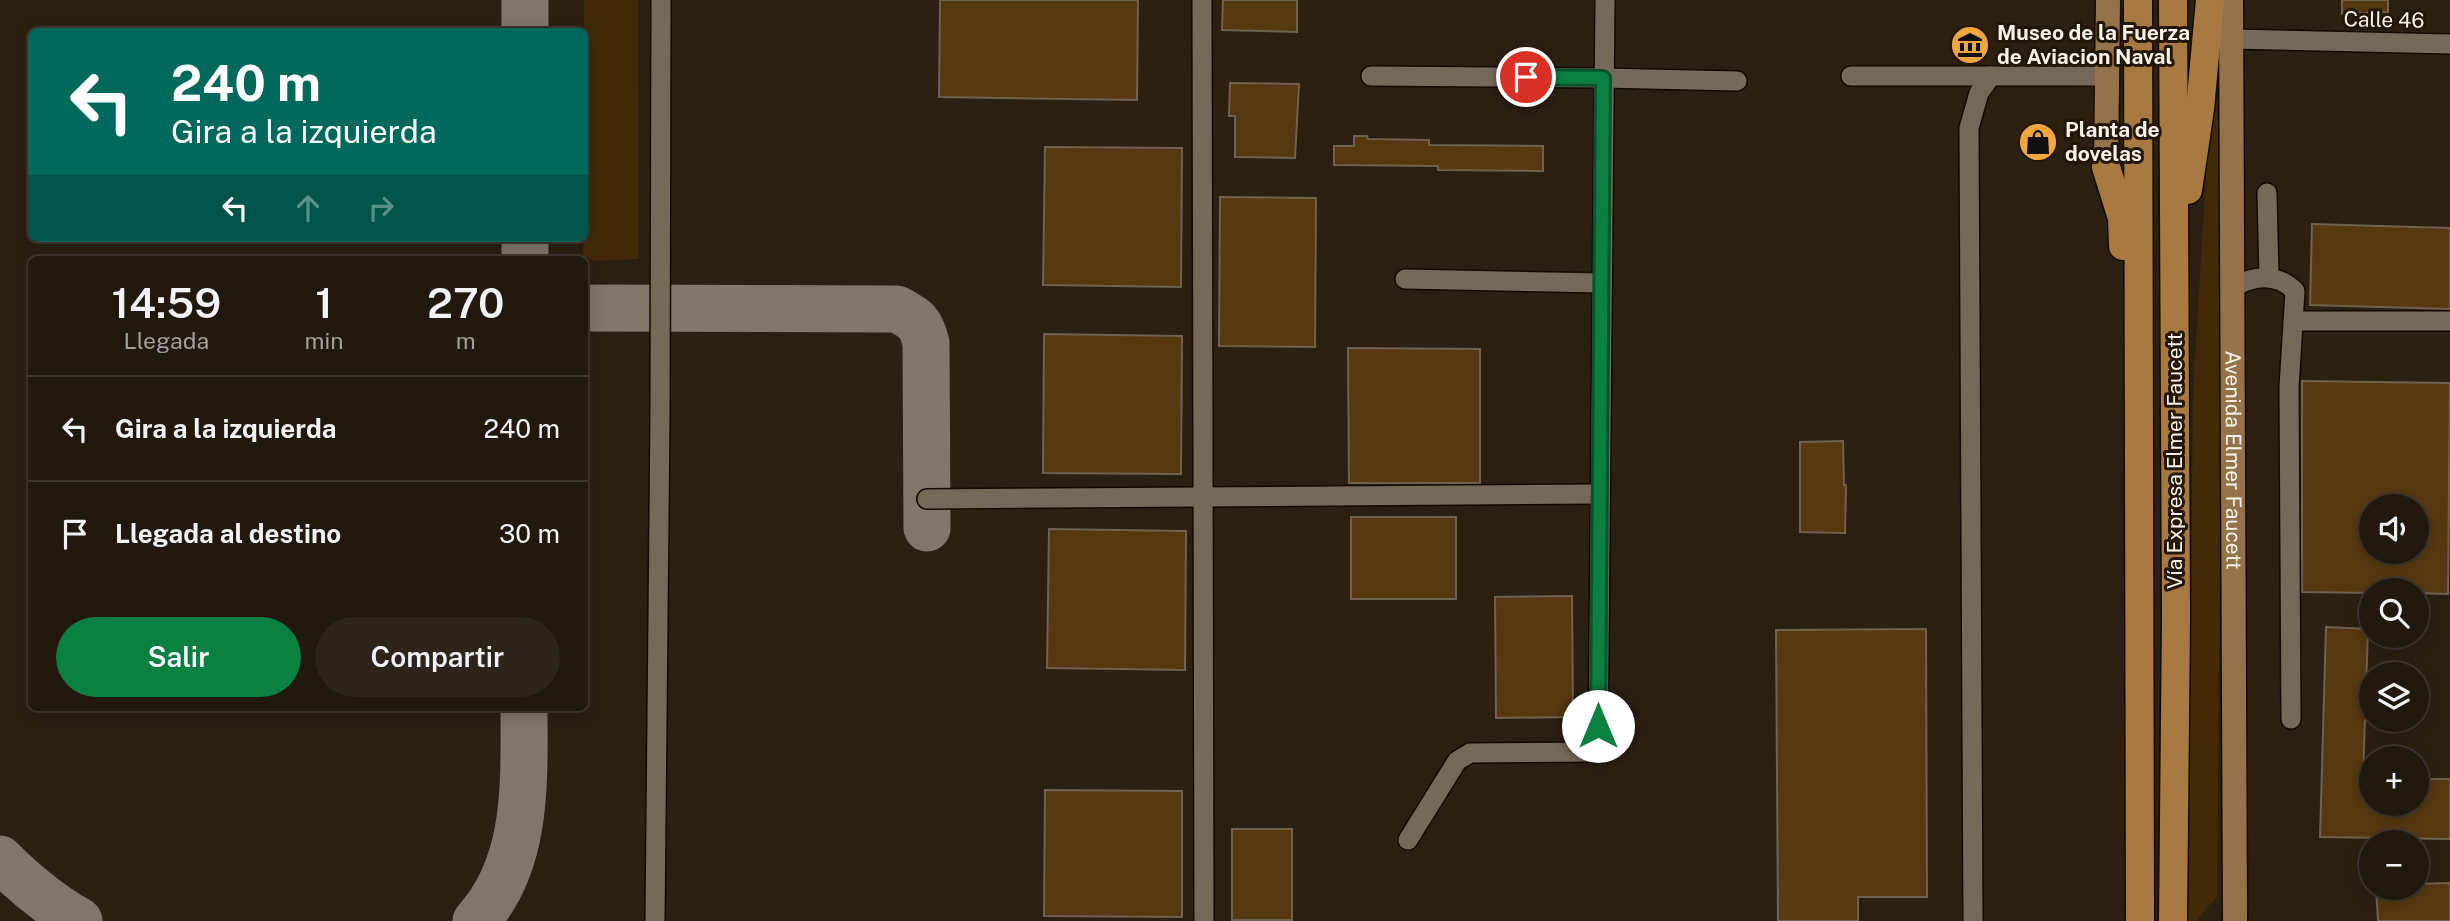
<!DOCTYPE html>
<html lang="es">
<head>
<meta charset="utf-8">
<style>
  body { margin:0; font-family:"Public Sans",sans-serif; background:#2d251c; color:#f1f3f6; height:100vh; display:flex; flex-direction:column; font-size:26px; white-space:nowrap }
  * { box-sizing:border-box; margin:0 }
  p { font-size:23px; color:#a2a09e }
  .icon { flex:none; width:38px; height:38px; fill:none; stroke:currentColor; stroke-width:2; stroke-linecap:round; stroke-linejoin:round }
  .map { position:relative; flex:1; overflow:hidden }
  .drawer { position:absolute; left:28px; top:256px; width:560px; height:455px; display:flex; flex-direction:column; background:#21180e; border-radius:10px; box-shadow:0 4px 18px #0003,0 0 0 2px #3e372e }
  .drawer>* { flex:none }
  .hud { position:absolute; left:28px; top:28px; width:560px; height:214px; border-radius:10px; box-shadow:0 4px 18px #0003,0 0 0 2px #3e372e; background:#00695c; color:#fff; overflow:hidden }
  .buttons { position:absolute; left:2359px; top:494px; display:grid; gap:14px }
  .buttons a { display:grid; place-items:center; width:70px; height:70px; border-radius:50%; background:#21180e; box-shadow:0 4px 18px #0003,0 0 0 2px #3e372e; font-size:35px }
  .pin { position:absolute; display:grid; place-items:center; width:60px; height:60px; color:#fff; margin:-30px; border:4px solid #fff; border-radius:50%; box-shadow:0 2px 7px #0007 }
  .me { position:absolute; width:77px; margin:-38px; rotate:0deg; stroke-linejoin:round; filter:drop-shadow(0 0 5px #0008) }
  .turn { display:flex; align-items:center; gap:24px; height:147px; padding:0 28px; font-size:32px }
  .turn .icon { width:91px; height:91px; stroke-width:2.5 }
  .turn b { display:block; font-size:49px; line-height:60px }
  .lanes { display:flex; align-items:center; height:66px; padding:0 28px; background:#0003; justify-content:center; gap:35px; direction:ltr }
  .lanes .off { opacity:.35 }
  .eta { display:flex; justify-content:space-evenly; align-items:center; height:119px; text-align:center }
  .eta b { font-size:42px; font-weight:600; line-height:49px }
  .primary-button { display:flex; gap:14px; margin-top:auto; padding:14px 28px }
  .primary-button a { flex:1; height:80px; border-radius:42px; background:#0b8043; color:#fff; font-size:28px; font-weight:600; line-height:80px; text-align:center }
  .primary-button a+a { background:#2d251c; color:#f1f3f6 }
  ul { padding:0; list-style:none }
  li { display:flex; align-items:center; gap:21px; height:105px; padding:0 28px; border-top:2px solid #3e372e }
  li div { flex:1 }
  li b { display:block; font-size:26px }
  li em { font-style:normal }
  .map>svg:first-child { display:block }
</style>
</head>
<body>
<div class="map">
<svg width="2450" height="921" viewBox="0 0 2450 921">
  <rect width="100%" height="100%" fill="#2c2012"/>
  <g fill="#422a09">
    <path d="M584 0H638L639 259 594 261 583 255Z"/>
    <path d="M2213 57 2223 187 2217 896 2196 921H2188L2193 393Z"/>
  </g>
  <g fill="none" stroke-linecap="round" stroke-linejoin="round">
    <g stroke="#82776b" stroke-width="47">
      <path d="M525 32V0"/>
      <path d="M525 259V238"/>
      <path d="M584 308 897 309C916 319 921 322 926 343L927 528"/>
      <path d="M0 859C24 883 49 904 79 921"/>
      <path d="M476 921C529 863 524 780 524 707"/>
    </g>
  </g>
  <g fill="#573910" stroke="#706252" stroke-width="2" fill-rule="evenodd">
    <path d="M940 0H1138L1137 100 939 97Z"/>
    <path d="M1223 0H1297V32L1222 30Z"/>
    <path d="M2342 0H2388V12L2342 14Z"/>
    <path d="M1230 83 1299 84 1295 158 1235 157V116H1229Z"/>
    <path d="M1354 136H1367L1368 139 1429 140V145L1543 146V171L1438 170V166L1334 165V146H1354Z"/>
    <path d="M1045 147 1182 148 1181 287 1043 285Z"/>
    <path d="M1220 197 1316 198 1315 347 1219 346Z"/>
    <path d="M2312 224 2450 228V309L2310 305Z"/>
    <path d="M1044 334 1182 336 1181 474 1043 473Z"/>
    <path d="M1348 348 1480 349V483H1349Z"/>
    <path d="M2302 381 2450 383 2448 594 2417 593V590H2371V593L2302 592ZM2371 506H2417V551H2371Z"/>
    <path d="M1843 441 1844 485H1846L1845 533 1800 532V442Z"/>
    <rect x="1351" y="517" width="105" height="82"/>
    <path d="M1049 529 1186 531 1185 670 1047 668Z"/>
    <path d="M1572 596 1573 717 1496 718 1495 597Z"/>
    <path d="M2326 627 2368 629 2363 778H2371V803H2417V779H2450V839L2320 837Z"/>
    <path d="M1926 629 1927 897H1858V921H1778L1776 630Z"/>
    <path d="M1045 790 1182 791V917L1044 916Z"/>
    <rect x="1232" y="829" width="60" height="91"/>
    <path d="M2450 883V921H2378L2376 887H2417V884Z"/>
  </g>
  <g fill="none" stroke-linecap="round" stroke-linejoin="round">
    <g stroke="#140a01" stroke-width="22">
      <g id="minor">
        <path d="M1202 0 1204 921"/>
        <path d="M2233 39 2450 44"/>
        <path d="M1371 76 1603 78 1737 81"/>
        <path d="M1851 76H2107"/>
        <path d="M2267 193 2269 277"/>
        <path d="M1405 279 1602 283"/>
        <path d="M2233 288C2253 275 2277 273 2295 291L2289 387 2291 719"/>
        <path d="M2293 321H2450"/>
        <path d="M927 499 1600 494"/>
        <path d="M1408 840 1457 761 1470 753 1598 752 1605 0"/>
        <path d="M655 921 660 415 661 0"/>
        <path d="M1973 921 1969 128 1979 93 1991 76"/>
      </g>
    </g>
    <g stroke="#140a01" stroke-width="27">
      <g id="major">
        <path id="s1" d="M2231 0 2235 921"/>
        <path d="M2106 167 2108 0"/>
      </g>
    </g>
    <g stroke="#140a01" stroke-width="31">
      <g id="highway">
        <path d="M2138 0 2140 921"/>
        <path d="M2106 167 2122 218 2123 246"/>
        <path d="M2188 190 2200 109 2210 0"/>
        <path d="M2173 921 2176 617 2173 0"/>
      </g>
    </g>
    <use href="#minor" stroke="#776959" stroke-width="19"/>
    <use href="#major" stroke="#94734b" stroke-width="24"/>
    <use href="#highway" stroke="#a87a41" stroke-width="28"/>
  </g>
  <g fill="none" stroke-linecap="round" stroke-linejoin="round">
    <g stroke="#07532c" stroke-width="18">
      <path id="route" d="M1526 77 1603 78 1598 726"/>
    </g>
    <use href="#route" stroke="#0b8043" stroke-width="12"/>
  </g>
  <defs>
    <g id="museum-disc" transform="scale(2.0125)"><circle r="9.5" fill="#f0a63f" stroke="#221709"/><path d="M0-6L6-3V-2H-6V-3ZM-5-1h2V3h-2ZM-1-1h2V3h-2ZM3-1h2V3H3ZM-6 4H6V6H-6Z" fill="#111"/></g>
    <g id="shop-disc" transform="scale(2.0125)"><circle r="9.5" fill="#f0a63f" stroke="#221709"/><path d="M-5-2.5h2.3a2.7 3.5 0 0 1 5.4 0H5L5.5 6h-11ZM-1.5-2.5h3a1.5 2.3 0 0 0-3 0Z" fill="#111"/></g>
  </defs>
  <g fill-rule="evenodd">
    <use href="#museum-disc" x="1970" y="45"/>
    <use href="#shop-disc" x="2038" y="142"/>
  </g>
  <g text-anchor="middle" stroke-width="6" stroke-linejoin="round" paint-order="stroke">
    <g font-size="21" fill="#fbf3ea" stroke="#221709">
      <text transform="translate(2384 20) rotate(1)" y="7">Calle 46</text>
      <text dy="7" stroke="none"><textPath href="#s1" startOffset="460">Avenida Elmer Faucett</textPath></text>
      <text transform="translate(2175 461) rotate(-90)" y="7">Vía Expresa Elmer Faucett</text>
    </g>
    <g font-size="21" font-weight="bold" fill="#fbf3ea" stroke="#221709" text-anchor="start">
      <text x="1997" y="40">Museo de la Fuerza<tspan x="1997" dy="24">de Aviacion Naval</tspan></text>
      <text x="2065" y="137">Planta de<tspan x="2065" dy="24">dovelas</tspan></text>
    </g>
  </g>
</svg>
<div class="buttons">
<a><svg class="icon" aria-label="sound" viewBox="0 0 24 24"><path d="M4 9h4l5-4v14l-5-4H4zM17 9q2 3 0 6"/></svg></a>
<a><svg class="icon" aria-label="search" viewBox="0 0 24 24"><circle cx="10" cy="10" r="6"/><path d="M15 15l6 6"/></svg></a>
<a><svg class="icon" aria-label="layers" viewBox="0 0 24 24"><path d="M12 4l9 5-9 5-9-5zM3 14l9 5 9-5"/></svg></a>
<a>+</a>
<a>−</a>
</div>
<div class="pin" style="left:1526px;top:77px;background:#d93025"><svg class="icon" aria-label="arrive" viewBox="0 0 24 24"><path d="M6 21V4h12l-3 4 3 4H6"/></svg></div>
<svg class="me" style="left:1598px;top:726px" viewBox="-20 -20 40 40"><circle r="19" fill="#fff"/><path d="M0-13L10 11 0 6-10 11z" fill="#0b8043"/></svg>
<div class="hud">
<div class="turn"><svg class="icon" aria-label="left" viewBox="0 0 24 24"><path d="M17 20v-9H6M10 6l-5 5 5 5"/></svg><div><b>240 m</b>Gira a la izquierda</div></div>
<div class="lanes"><svg class="icon" aria-label="left" viewBox="0 0 24 24"><path d="M17 20v-9H6M10 6l-5 5 5 5"/></svg><svg class="icon off" aria-label="ahead" viewBox="0 0 24 24"><path d="M12 20V5M6 11l6-6 6 6"/></svg><svg class="icon off" aria-label="right" viewBox="0 0 24 24"><path d="M7 20v-9h11M14 6l5 5-5 5"/></svg></div>
</div>
<section class="drawer">
<div class="eta">
<div><b>14:59</b><p>Llegada</p></div>
<div><b>1</b><p>min</p></div>
<div><b>270</b><p>m</p></div>
</div>
<ul>
<li><svg class="icon" aria-label="left" viewBox="0 0 24 24"><path d="M17 20v-9H6M10 6l-5 5 5 5"/></svg><div><b>Gira a la izquierda</b></div><em>240 m</em></li>
<li><svg class="icon" aria-label="arrive" viewBox="0 0 24 24"><path d="M6 21V4h12l-3 4 3 4H6"/></svg><div><b>Llegada al destino</b></div><em>30 m</em></li>
</ul>
<div class="primary-button"><a>Salir</a><a>Compartir</a></div>
</section>
</div>
</body>
</html>
